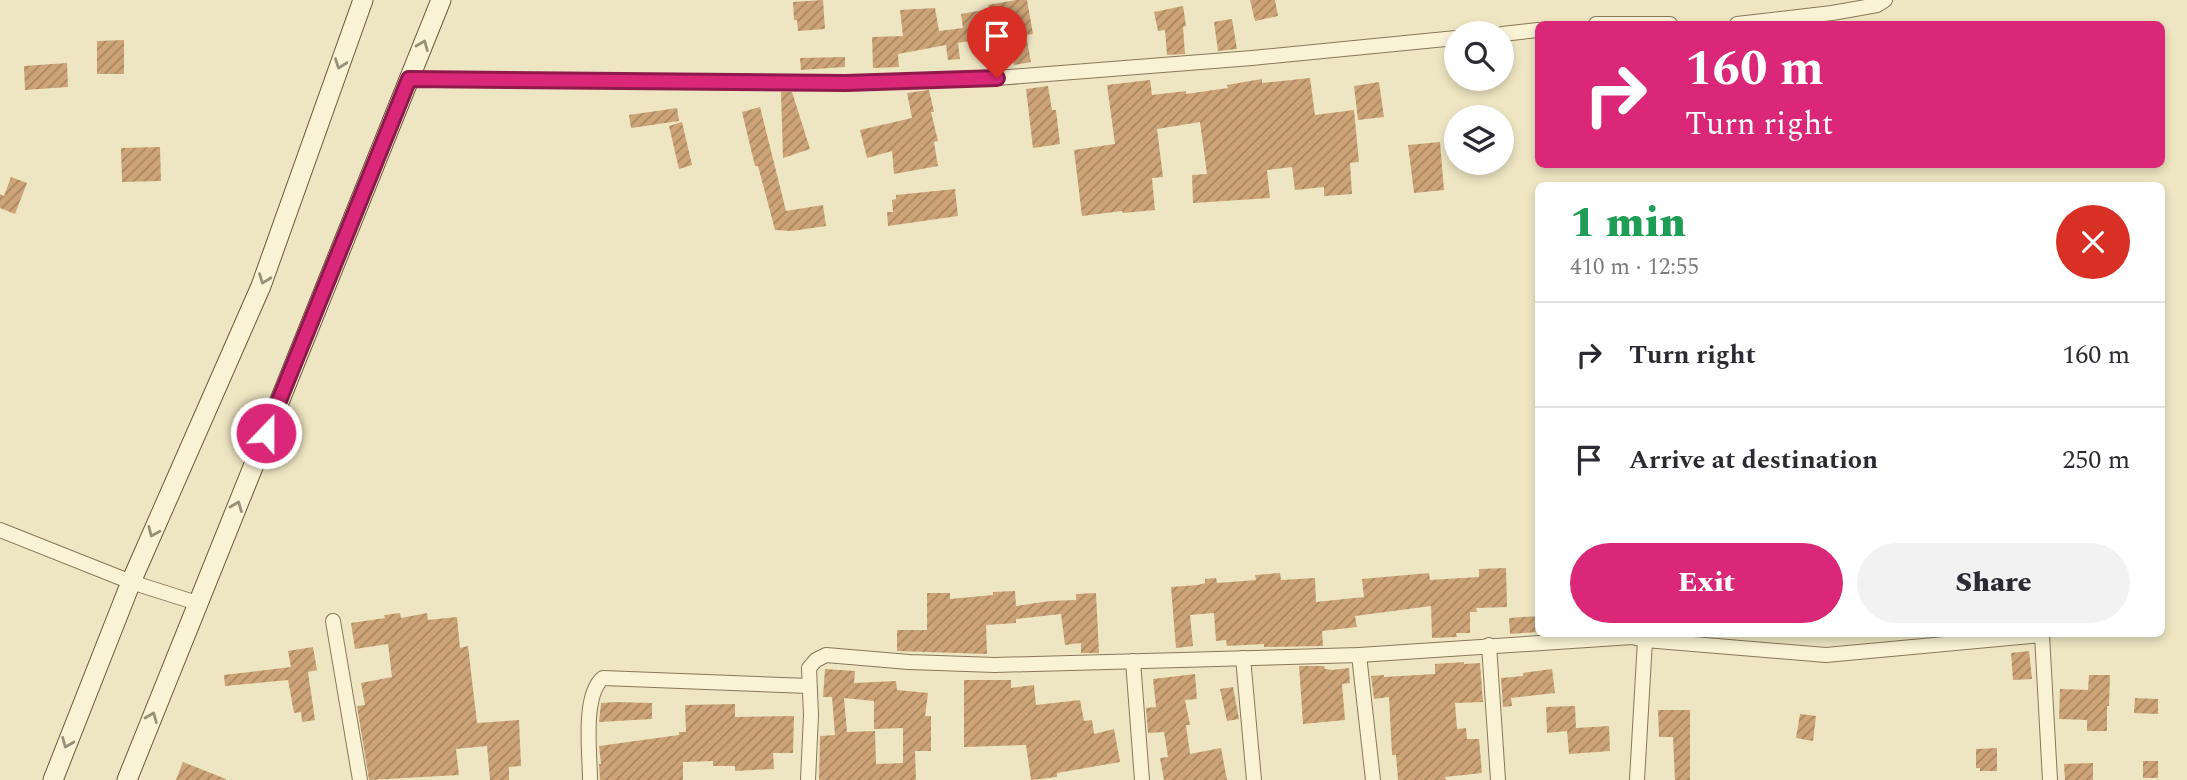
<!DOCTYPE html>
<html lang="en">
<head>
<meta charset="utf-8">
<style>
  body { margin:0; font-family:Spectral,serif; background:#f2f2f3; color:#2b2b33; height:100vh; display:flex; flex-direction:column; font-size:26px; white-space:nowrap }
  * { box-sizing:border-box; margin:0 }
  p { font-size:23px; color:#7c7c81 }
  .icon { flex:none; width:38px; height:38px; fill:none; stroke:currentColor; stroke-width:2; stroke-linecap:round; stroke-linejoin:round }
  .map { position:relative; flex:1; overflow:hidden }
  .side { position:absolute; left:1535px; top:182px; width:630px; height:455px; display:flex; flex-direction:column; background:#fff; border-radius:10px; box-shadow:0 4px 10px #0003 }
  .side>* { flex:none }
  .banner { position:absolute; left:1535px; top:21px; width:630px; height:147px; border-radius:10px; box-shadow:0 4px 10px #0003; background:#db2777; color:#fff; overflow:hidden }
  .buttons { position:absolute; left:1444px; top:21px; display:grid; gap:14px }
  .buttons a { display:grid; place-items:center; width:70px; height:70px; border-radius:50%; background:#fff; box-shadow:0 4px 10px #0003; font-size:35px }
  .pin { position:absolute; display:grid; place-items:center; width:60px; height:60px; color:#fff; margin:-72px -30px; border-radius:50% 50% 50% 0; rotate:-45deg; box-shadow:0 0 7px #0007 }
  .pin .icon { rotate:45deg }
  .me { position:absolute; width:77px; margin:-38px; rotate:22deg; stroke-linejoin:round; filter:drop-shadow(0 0 5px #0008) }
  .turn { display:flex; align-items:center; gap:24px; height:147px; padding:0 35px; font-size:32px }
  .turn .icon { width:91px; height:91px; stroke-width:2.5 }
  .turn b { display:block; font-size:49px; line-height:60px }
  .round { display:grid; place-items:center; flex:none; width:74px; height:74px; border-radius:37px; background:#f2f2f3 }
  .summary { display:flex; align-items:center; justify-content:space-between; height:119px; padding:0 35px }
  h1 { font-size:42px; font-weight:800; line-height:52px; color:#1e9e55 }
  .primary-button { display:flex; gap:14px; margin-top:auto; padding:14px 35px }
  .primary-button a { flex:1; height:80px; border-radius:42px; background:#db2777; color:#fff; font-size:28px; font-weight:800; line-height:80px; text-align:center }
  .primary-button a+a { background:#f2f2f3; color:#2b2b33 }
  ul { padding:0; list-style:none }
  li { display:flex; align-items:center; gap:21px; height:105px; padding:0 35px; border-top:2px solid #e1e1e2 }
  li div { flex:1 }
  li b { display:block; font-size:26px }
  li em { font-style:normal }
  .map>svg:first-child { display:block }
</style>
</head>
<body>
<div class="map">
<svg width="2187" height="780" viewBox="0 0 2187 780">
  <defs>
    <pattern id="building-hatch" width="6" height="6" patternUnits="userSpaceOnUse" patternTransform="scale(1.75)"><rect width="6" height="6" fill="#cda477"/><path d="M-1 1l2-2M0 6l6-6M5 7l2-2" fill="none" stroke="#a78661"/></pattern>
  </defs>
  <rect width="100%" height="100%" fill="#eee6c2"/>
  <g fill="url(#building-hatch)" fill-rule="evenodd">
    <path d="M823 0 825 29 798 31 797 20H794L793 2Z"/>
    <path d="M1016 0H1027L1033 34 1026 35 1031 62 1014 65 1008 34 958 43 960 59 948 60 946 45 898 54 899 67 873 68 872 37 903 36 900 10 935 8 939 31 963 28 961 14 989 9 988 5Z"/>
    <path d="M1250 0H1275L1278 16 1255 21Z"/>
    <path d="M1183 6 1186 26 1183 27 1185 54 1167 55 1165 30 1158 31 1154 12Z"/>
    <path d="M1232 19 1237 49 1218 51 1214 22Z"/>
    <path d="M124 40V74H97V41Z"/>
    <path d="M845 57V67L801 70 800 58Z"/>
    <path d="M67 63 68 87 25 90 24 66Z"/>
    <path d="M1310 78 1315 115 1354 110 1359 162 1350 163 1352 194 1324 196V187L1295 190 1292 167 1267 170 1270 198 1193 203 1192 175 1207 174 1200 122 1157 129 1163 177 1152 178 1155 210 1123 213 1122 211 1082 216 1074 150 1115 144 1107 85 1150 80 1152 95 1186 91V94L1228 88 1227 85 1262 79V83Z"/>
    <path d="M1379 82 1384 117 1358 120 1354 86Z"/>
    <path d="M1048 86 1052 110H1056L1060 144 1033 148 1026 89Z"/>
    <path d="M929 90 934 112H931L938 141 934 142 938 166 894 174 892 151 867 158 860 130 912 118 907 93Z"/>
    <path d="M781 92H792L810 149 783 158Z"/>
    <path d="M760 107 786 211 823 205 826 226 792 231 775 230 758 166H755L742 112Z"/>
    <path d="M677 108 679 121 631 128 629 115Z"/>
    <path d="M682 122 692 165 679 169 669 126Z"/>
    <path d="M1440 142 1444 190 1414 193 1408 145Z"/>
    <path d="M160 147 161 181 122 182 121 148Z"/>
    <path d="M11 177 27 183 15 214 0 208V194L4 196Z"/>
    <path d="M955 189 958 216 888 226 887 212H893L892 200 896 199V195Z"/>
    <path d="M1506 568 1507 607 1476 608 1477 612H1470V633H1456L1457 637 1432 638 1431 606 1355 616 1357 627 1322 631 1323 646 1264 647V644L1227 646 1226 640 1216 641 1214 613 1190 615 1193 646 1176 648 1171 587 1198 585 1205 583V579L1216 578 1217 583 1256 580 1255 575 1280 573 1281 580 1315 578 1316 602 1364 597 1362 579 1429 573 1430 580 1479 577V569Z"/>
    <path d="M1015 591 1016 606 1050 601 1076 600V594L1096 593 1099 653H1081V643L1065 645 1061 614 1016 619V623L986 625 987 654 897 651V630H927V593H950V599L993 595V592Z"/>
    <path d="M400 613 401 618 427 613 428 620 457 617 460 648 468 646 477 723 519 720 521 766 509 767V780H490L487 746 456 749 459 775 369 780 357 706 365 705 361 683 392 677 388 644 355 649 351 623 385 618 384 615Z"/>
    <path d="M1538 616V632L1510 634 1509 618Z"/>
    <path d="M313 647 317 670 308 672 315 720 302 722 301 712 294 713 288 680 225 686 224 675 291 667 288 651Z"/>
    <path d="M2029 651 2032 679 2013 680 2011 653Z"/>
    <path d="M1464 662V664L1480 663 1483 702 1455 703 1457 729 1466 728 1467 739H1479L1482 773 1445 777 1446 780H1398L1396 755H1392L1389 697 1374 699 1371 676 1384 675V677L1435 674V664Z"/>
    <path d="M1299 666H1324L1325 669 1332 670 1349 668 1350 683 1342 684 1345 720 1303 724Z"/>
    <path d="M825 669 855 671 854 683 896 681 897 690 928 693 925 716H931V751H915L916 780H819L820 736 835 735 832 697H823ZM844 698 874 701V729L903 728V763L876 764 875 731 847 732Z"/>
    <path d="M1552 669 1555 693 1511 698 1512 706 1503 707 1501 678 1523 676V673Z"/>
    <path d="M1195 674 1197 699 1185 700 1190 725H1186L1190 754 1221 748 1227 780H1164L1160 758 1168 757 1164 732 1148 733 1146 708 1156 707 1153 679Z"/>
    <path d="M2089 675H2110L2109 706H2107V731H2087V720L2059 719 2060 689 2088 690Z"/>
    <path d="M964 680H1011V688L1034 685 1036 705 1080 700 1084 721 1092 720 1094 734 1114 729 1120 762 1057 773V777L1031 780 1026 745 964 747Z"/>
    <path d="M1233 687 1239 719 1227 721 1220 689Z"/>
    <path d="M2135 698 2158 699V714L2134 713Z"/>
    <path d="M617 702 652 703V719L599 722 601 703Z"/>
    <path d="M735 704V717L794 716 793 753H773L774 769 735 771V766H713V761L683 762V780H600L599 764H601L599 746 679 735V732H686L685 705Z"/>
    <path d="M1575 706 1576 728 1609 726 1610 751 1569 754 1567 731 1547 733 1546 707Z"/>
    <path d="M1658 710H1690V780H1675L1673 737H1659Z"/>
    <path d="M1800 714 1816 716 1813 741 1796 738Z"/>
    <path d="M1997 748V771H1980V768H1976V749Z"/>
    <rect x="2143" y="761" width="15" height="17"/>
    <path d="M183 762 226 779V780H176Z"/>
    <path d="M2093 763V780H2065L2064 764Z"/>
  </g>
  <g fill="none" stroke-linecap="round" stroke-linejoin="round">
    <g stroke="#887759" stroke-width="16">
      <g id="street">
        <path d="M1596 24H1670"/>
        <path d="M1737 24 1832 13 1877 5 1885 0"/>
        <path d="M1502 34 1538 30"/>
        <path d="M409 79 846 83 997 78 1252 58 1456 38"/>
        <path d="M0 530 131 582 197 603"/>
        <path d="M333 621 360 780"/>
        <path d="M1489 645 1498 780"/>
        <path d="M1359 655 1373 780"/>
        <path d="M1243 658 1254 780"/>
        <path d="M1133 661 1142 780"/>
        <path d="M590 780C590 754 582 695 603 678L809 686"/>
        <path d="M808 780 811 715 809 668 816 660 826 655 909 662 995 665 1359 655 1632 637 1645 640 1826 655 2042 635 2050 780"/>
        <path d="M1637 780 1645 640"/>
      </g>
    </g>
    <g stroke="#6a583c" stroke-width="21">
      <g id="secondary">
        <path d="M53 780 131 582 261 286 363 0"/>
        <path d="M127 780 441 0"/>
      </g>
    </g>
    <use href="#street" stroke="#f9f2d5" stroke-width="14"/>
    <use href="#secondary" stroke="#f9f2d5" stroke-width="19"/>
  </g>
  <defs><path id="oneway-chevron" d="M-2-3.5L2.5 0L-2 3.5" fill="none" stroke-width="1.6" stroke-linecap="round" stroke-linejoin="round" transform="scale(1.75)"/></defs>
  <g stroke="#989079">
    <use href="#oneway-chevron" transform="translate(423 45) rotate(-68)"/>
    <use href="#oneway-chevron" transform="translate(340 64) rotate(110)"/>
    <use href="#oneway-chevron" transform="translate(264 279) rotate(110)"/>
    <use href="#oneway-chevron" transform="translate(237 506) rotate(-68)"/>
    <use href="#oneway-chevron" transform="translate(153 532) rotate(114)"/>
    <use href="#oneway-chevron" transform="translate(152 717) rotate(-68)"/>
    <use href="#oneway-chevron" transform="translate(67 743) rotate(112)"/>
  </g>
  <g fill="none" stroke-linecap="round" stroke-linejoin="round">
    <g stroke="#8e194d" stroke-width="18">
      <path id="route" d="M266 433 409 79 846 83 997 78"/>
    </g>
    <use href="#route" stroke="#db2777" stroke-width="12"/>
  </g>
</svg>
<div class="buttons">
<a><svg class="icon" aria-label="search" viewBox="0 0 24 24"><circle cx="10" cy="10" r="6"/><path d="M15 15l6 6"/></svg></a>
<a><svg class="icon" aria-label="layers" viewBox="0 0 24 24"><path d="M12 4l9 5-9 5-9-5zM3 14l9 5 9-5"/></svg></a>
</div>
<div class="pin" style="left:997px;top:78px;background:#d93025"><svg class="icon" aria-label="arrive" viewBox="0 0 24 24"><path d="M6 21V4h12l-3 4 3 4H6"/></svg></div>
<svg class="me" style="left:266px;top:433px" viewBox="-20 -20 40 40"><circle r="17" fill="#db2777" stroke="#fff" stroke-width="3"/><path d="M0-11L8 9 0 5-8 9z" fill="#fff"/></svg>
<div class="banner">
<div class="turn"><svg class="icon" aria-label="right" viewBox="0 0 24 24"><path d="M7 20v-9h11M14 6l5 5-5 5"/></svg><div><b>160 m</b>Turn right</div></div>
</div>
<section class="side">
<div class="summary"><div><h1>1 min</h1><p>410 m · 12:55</p></div><a class="round" style="background:#d93025;color:#fff"><svg class="icon" aria-label="close" viewBox="0 0 24 24"><path d="M6 6l12 12M18 6L6 18"/></svg></a></div>
<ul>
<li><svg class="icon" aria-label="right" viewBox="0 0 24 24"><path d="M7 20v-9h11M14 6l5 5-5 5"/></svg><div><b>Turn right</b></div><em>160 m</em></li>
<li><svg class="icon" aria-label="arrive" viewBox="0 0 24 24"><path d="M6 21V4h12l-3 4 3 4H6"/></svg><div><b>Arrive at destination</b></div><em>250 m</em></li>
</ul>
<div class="primary-button"><a>Exit</a><a>Share</a></div>
</section>
</div>
</body>
</html>
